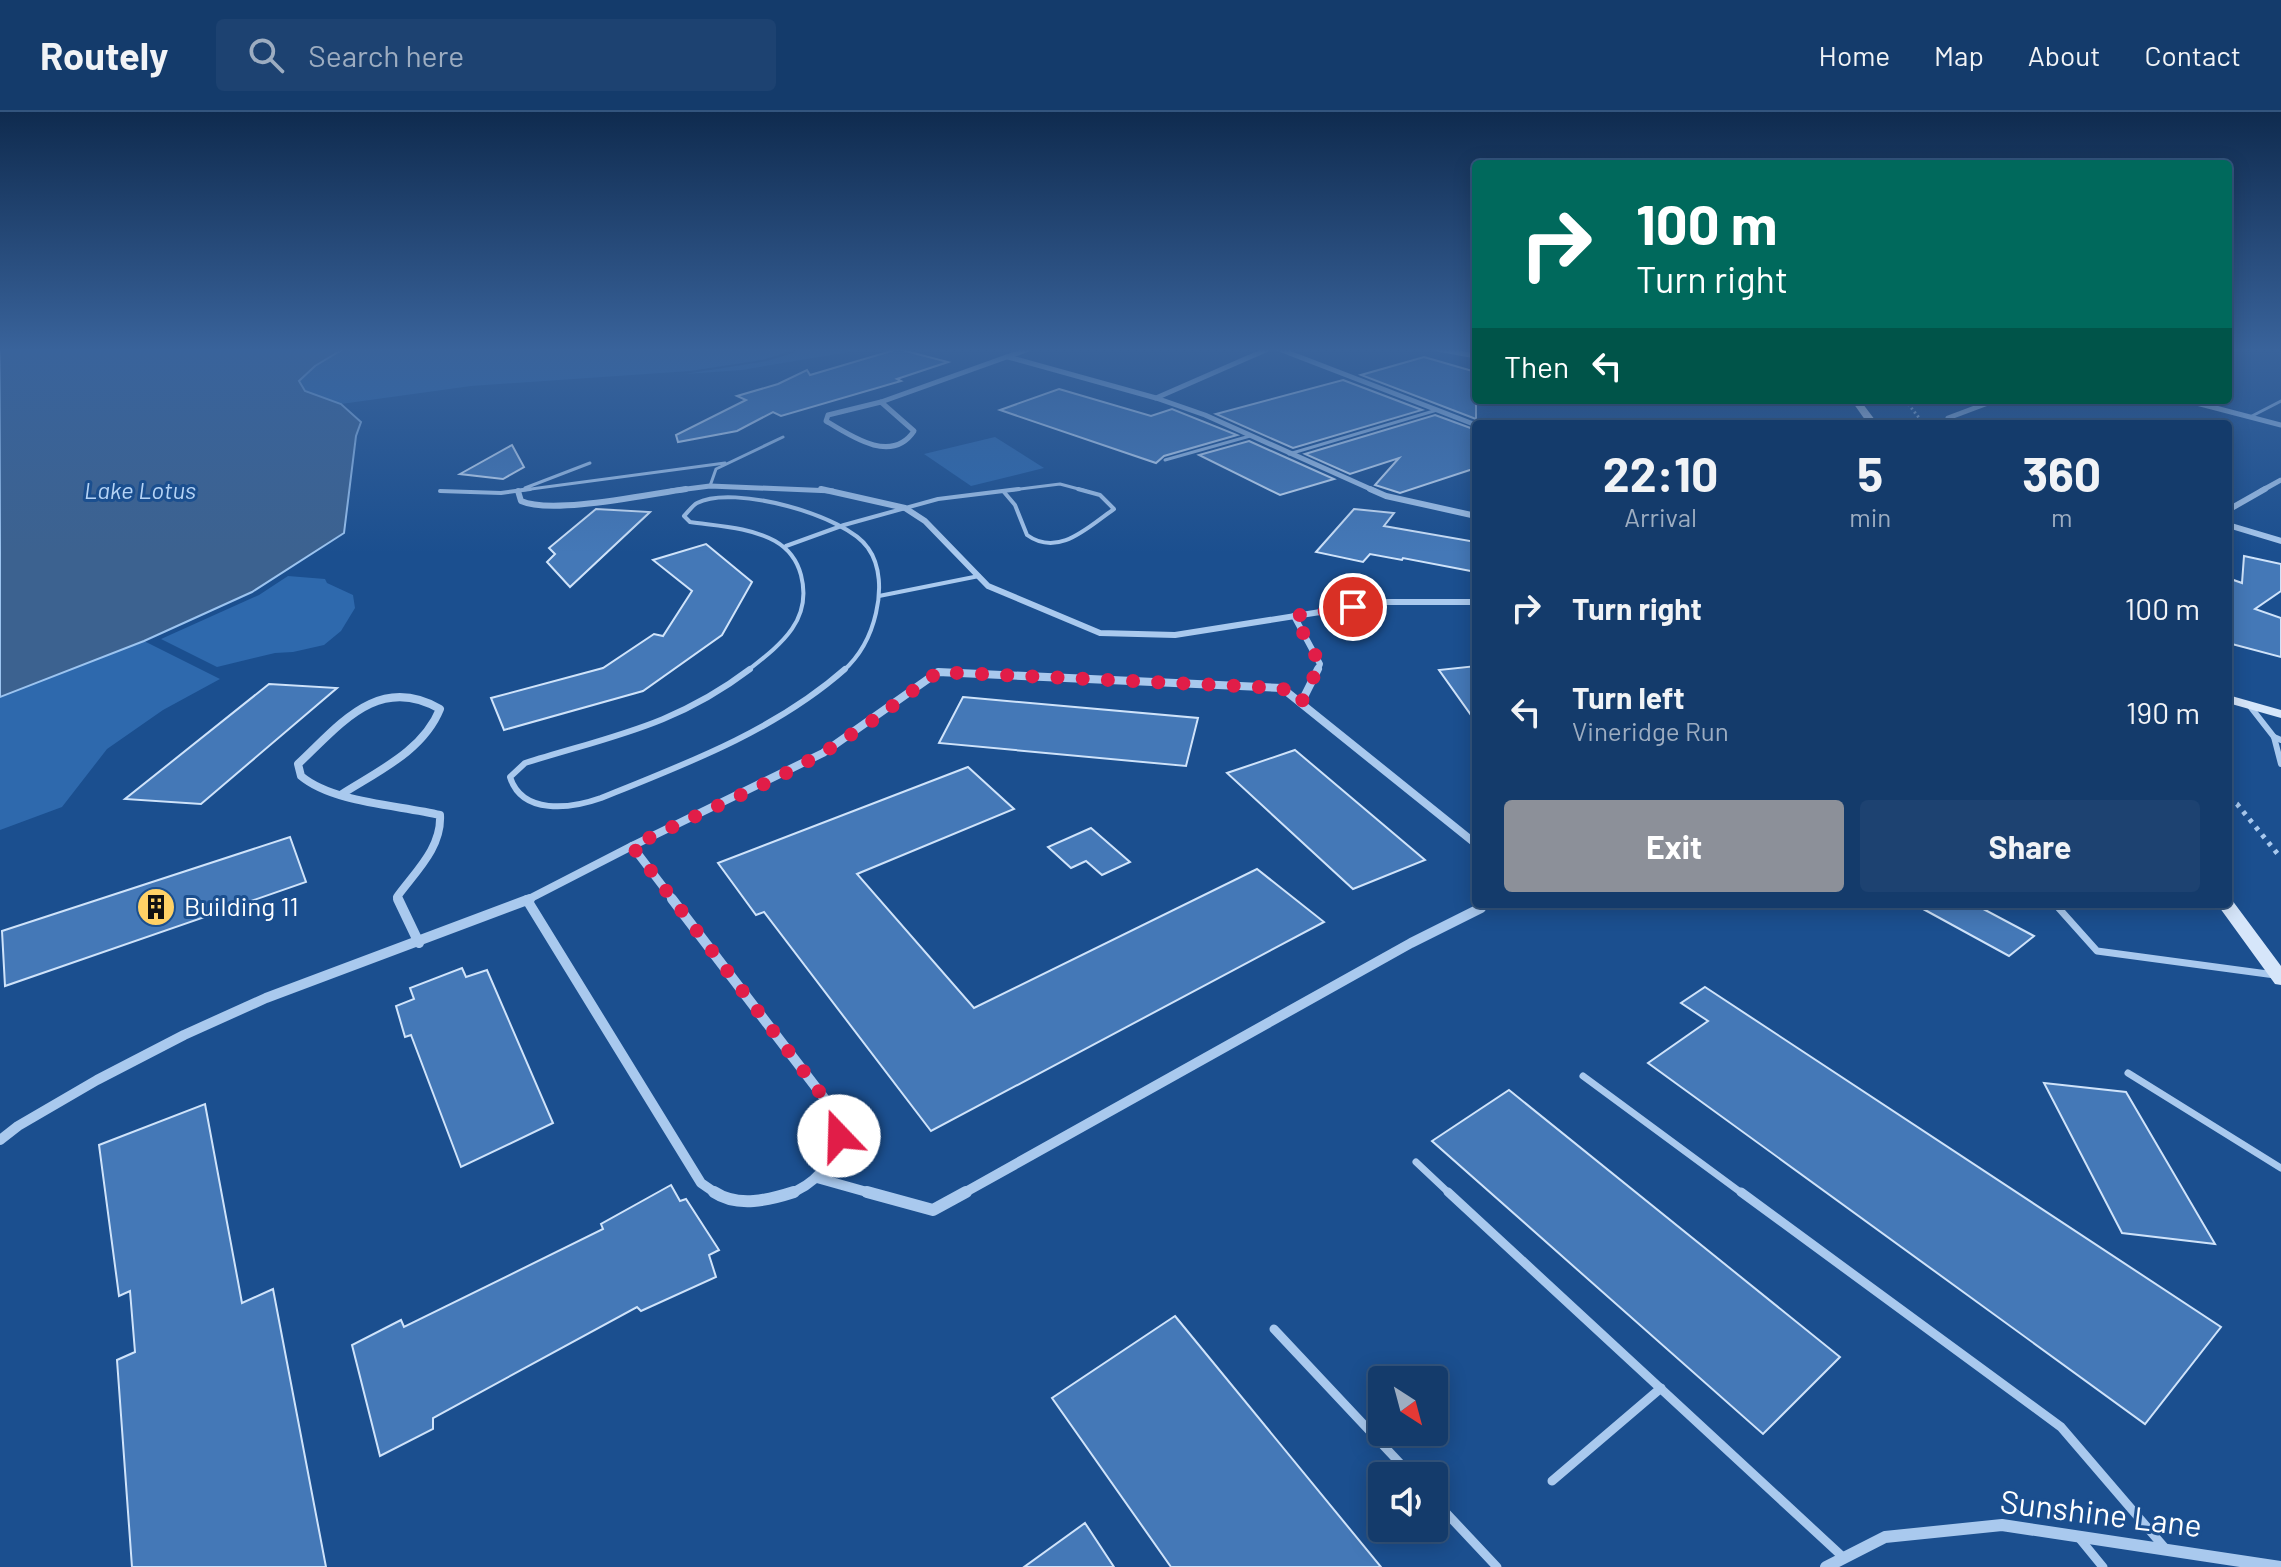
<!DOCTYPE html>
<html lang="en">
<head>
<meta charset="utf-8">
<style>
  body { margin:0; font-family:Barlow,sans-serif; background:#1d4271; color:#f1f3f6; height:100vh; display:flex; flex-direction:column; font-size:30px; white-space:nowrap }
  * { box-sizing:border-box; margin:0 }
  p { font-size:26px; color:#9dadc1 }
  .icon { flex:none; width:44px; height:44px; fill:none; stroke:currentColor; stroke-width:2; stroke-linecap:round; stroke-linejoin:round }
  .map { position:relative; flex:1; overflow:hidden }
  .panel { position:absolute; left:1472px; top:308px; width:760px; height:488px; display:flex; flex-direction:column; background:#143b6b; border-radius:8px; box-shadow:0 4px 20px #0003,0 0 0 2px #33557e }
  .panel>* { flex:none }
  .hud { position:absolute; left:1472px; top:48px; width:760px; height:244px; border-radius:8px; box-shadow:0 4px 20px #0003,0 0 0 2px #33557e; background:#00695c; color:#fff; overflow:hidden }
  .needle { width:52px; rotate:144deg }
  .buttons { position:absolute; left:1368px; top:1254px; display:grid; gap:16px }
  .buttons a { display:grid; place-items:center; width:80px; height:80px; border-radius:8px; background:#143b6b; box-shadow:0 4px 20px #0003,0 0 0 2px #33557e; font-size:40px }
  .pin { position:absolute; display:grid; place-items:center; width:68px; height:68px; color:#fff; margin:-34px; border:4px solid #fff; border-radius:50%; box-shadow:0 2px 8px #0007 }
  .me { position:absolute; width:88px; margin:-44px; rotate:339deg; stroke-linejoin:round; filter:drop-shadow(0 0 6px #0008) }
  .turn { display:flex; align-items:center; gap:28px; height:168px; padding:0 32px; font-size:36px }
  .turn .icon { width:104px; height:104px; stroke-width:2.5 }
  .turn b { display:block; font-size:56px; line-height:68px }
  .then { display:flex; align-items:center; height:76px; padding:0 32px; background:#0003; gap:16px; font-size:30px }
  .eta { display:flex; justify-content:space-evenly; align-items:center; height:136px; text-align:center }
  .eta b { font-size:48px; font-weight:700; line-height:56px }
  .action { display:flex; gap:16px; margin-top:auto; padding:16px 32px }
  .action a { flex:1; height:92px; border-radius:8px; background:#8c9099; color:#fff; font-size:32px; font-weight:700; line-height:92px; text-align:center }
  .action a+a { background:#1d4271; color:#f1f3f6 }
  ul { padding:0; list-style:none }
  li { display:flex; align-items:center; gap:24px; height:104px; padding:0 32px }
  li div { flex:1 }
  li b { display:block; font-size:30px }
  li em { font-style:normal }
  header { display:flex; align-items:center; gap:48px; box-sizing:border-box; height:112px; padding:0 40px; background:#143b6b; border-bottom:2px solid #33557e }
  header strong { font-size:38px }
  nav { display:flex; gap:44px; margin-inline-start:auto; font-size:28px }
  .search { width:560px; height:72px; background:#1d4271; display:flex; align-items:center; gap:20px; box-sizing:border-box; padding:0 28px; border-radius:8px; color:#9dadc1; font-size:30px }
  .map>svg:first-child { display:block }
</style>
</head>
<body>
<header>
<strong>Routely</strong>
<div class="search"><svg class="icon" aria-label="search" viewBox="0 0 24 24"><circle cx="10" cy="10" r="6"/><path d="M15 15l6 6"/></svg>Search here</div>
<nav><a>Home</a><a>Map</a><a>About</a><a>Contact</a></nav>
</header>
<div class="map">
<svg width="2281" height="1455" viewBox="0 0 2281 1455">
  <rect width="100%" height="100%" fill="#1b4f8f"/>
  <g fill="#2e69ad">
    <path d="M343 237H797L762 248 690 259 471 274 341 292 305 279 299 269 315 254Z"/>
    <path d="M806 237H866L742 258 685 262 767 249Z"/>
    <path d="M995 325 1044 356 971 374 924 342Z"/>
    <path d="M288 464 325 467 327 471 353 483 355 496 341 519 324 533 293 540 275 541 217 555 161 527 259 483Z"/>
    <path d="M144 529 220 567 163 598 107 637 62 695 0 718V585Z"/>
  </g>
  <path fill="#3c6290" stroke="#9cc4f0" stroke-width="2" d="M0 237H343L315 254 299 269 305 279 341 292 361 310 356 324 344 421 252 480 144 529 0 585Z"/>
  <g fill="#4478b7" stroke="#cfe3fa" stroke-width="2">
    <path d="M898 237 948 250 897 267 901 269 781 304 773 300 737 319 678 330 676 323 746 288 737 284 778 272 807 258 810 263Z"/>
    <path d="M1424 245 1476 260V307L1361 263Z"/>
    <path d="M1343 268 1422 298 1293 336 1216 302Z"/>
    <path d="M1059 277 1151 304 1172 297 1237 323 1164 344 1156 351 1000 298Z"/>
    <path d="M1435 303 1476 318V356L1400 381 1375 373 1399 346 1350 362 1305 342Z"/>
    <path d="M1249 329 1287 346 1334 367 1280 383 1199 343Z"/>
    <path d="M512 333 524 355 503 367 460 362Z"/>
    <path d="M596 397 650 400 570 475 547 450 555 442 549 436Z"/>
    <path d="M1354 397 1394 401 1384 414 1476 430V460L1403 446 1402 448 1370 442 1363 450 1316 440Z"/>
    <path d="M706 432 752 470 722 523 643 579 504 618 491 586 603 556 654 522 663 524 692 479 653 448Z"/>
    <path d="M2244 444 2281 452V479L2255 497 2281 506V545L2228 531V466L2242 471Z"/>
    <path d="M1476 554V610L1439 558Z"/>
    <path d="M269 572 337 576 201 692 125 687Z"/>
    <path d="M963 585 1198 606 1186 654 939 631Z"/>
    <path d="M1295 638 1425 748 1353 777 1227 661Z"/>
    <path d="M968 655 1014 697 857 762 974 896 1257 757 1324 810 931 1019 764 800 756 803 718 751Z"/>
    <path d="M1091 716 1130 750 1102 763 1086 749 1071 756 1048 735Z"/>
    <path d="M290 725 306 770 5 874 2 819Z"/>
    <path d="M1914 792H1974L2034 824 2009 844Z"/>
    <path d="M462 856 466 865 487 858 553 1011 461 1055 411 923 405 925 396 894 414 887 410 876Z"/>
    <path d="M1705 875 2221 1215 2145 1312 1648 951 1708 909 1681 891Z"/>
    <path d="M2044 971 2126 980 2215 1132 2122 1121Z"/>
    <path d="M1509 978 1840 1245 1763 1322 1432 1029Z"/>
    <path d="M205 992 242 1191 273 1177 326 1455H132L117 1248 135 1240 130 1179 119 1184 99 1033Z"/>
    <path d="M671 1073 680 1089 686 1087 719 1138 709 1143 716 1165 641 1199 637 1195 433 1306V1317L380 1344 352 1233 401 1208 404 1215 603 1117 601 1112Z"/>
    <path d="M1175 1204 1381 1455H1171L1052 1286Z"/>
    <path d="M1085 1411 1114 1455H1024Z"/>
  </g>
  <g fill="none" stroke-linecap="round" stroke-linejoin="round">
    <path stroke="#a9c9ee" stroke-width="3" stroke-dasharray="2 3" stroke-linecap="butt" d="M1905 288 1924 312"/>
    <path stroke="#a9c9ee" stroke-width="5" stroke-dasharray="4 6" stroke-linecap="butt" d="M2228 687 2237 692 2281 746"/>
    <g stroke="#a9c9ee" stroke-width="3">
      <path d="M2250 305 2281 289"/>
      <path d="M1289 342 1437 298"/>
      <path d="M1165 348 1250 324"/>
      <path d="M710 374 716 357 783 325"/>
      <path d="M525 376 590 351"/>
      <path d="M516 379 725 351"/>
      <path d="M1003 379 1060 372 1086 379"/>
    </g>
    <g stroke="#a9c9ee" stroke-width="4">
      <path d="M440 379 501 381 530 377"/>
      <path d="M1004 380 1015 393 1027 423C1059 446 1089 414 1114 397L1100 383 1078 377"/>
      <path d="M786 434 844 413 938 387 1019 377"/>
      <path d="M879 484 979 464"/>
      <path d="M747 559C780 533 813 509 801 463 797 448 789 437 775 429 750 415 718 414 690 410L684 404C688 400 693 393 697 391 732 372 846 403 868 436 881 454 881 480 876 501 871 523 860 544 843 559"/>
    </g>
    <g stroke="#a9c9ee" stroke-width="6">
      <path d="M750 557C675 614 611 624 525 651L510 665C522 703 570 697 601 686 686 652 776 618 845 557"/>
      <path d="M2249 593 2274 625 2281 628"/>
      <path d="M2274 625 2281 652"/>
    </g>
    <g stroke="#a9c9ee" stroke-width="7">
      <path d="M2055 792 2097 839 2275 863"/>
      <path d="M2128 961 2281 1056"/>
      <path d="M1583 964 1743 1082"/>
      <path d="M1416 1050 1450 1082"/>
    </g>
    <g stroke="#a9c9ee" stroke-width="9">
      <path d="M1448 1080 1844 1446"/>
      <path d="M1741 1080 2061 1315 2164 1435"/>
      <path d="M1274 1217 1412 1364"/>
      <path d="M1552 1369 1661 1276"/>
      <path d="M1434 1388 1497 1455"/>
      <path d="M2080 1427 2103 1455"/>
    </g>
    <g stroke="#a9c9ee" stroke-width="5">
      <path d="M1279 237 1476 313"/>
      <path d="M1437 237 1476 244"/>
      <path d="M1008 245 1156 286 1205 303 1375 379"/>
      <path d="M1156 286 1268 237"/>
      <path d="M2185 288 2281 313"/>
      <path d="M881 290 914 319C892 352 852 325 826 309L828 303Z"/>
      <path d="M881 290 1029 237"/>
      <path d="M1948 306 1996 288"/>
      <path d="M671 379 710 374 833 379"/>
      <path d="M2261 379 2281 368"/>
    </g>
    <g stroke="#a9c9ee" stroke-width="6">
      <path d="M821 377 905 396 925 409 988 474 1100 521 1175 523 1383 490H1476"/>
      <path d="M1370 377 1386 384 1476 404"/>
      <path d="M518 379 521 389C552 403 649 382 686 377"/>
      <path d="M2228 398 2265 377"/>
      <path d="M2228 413 2281 429"/>
      <path d="M1294 504 1320 552 1317 559"/>
    </g>
    <g stroke="#a9c9ee" stroke-width="8">
      <path d="M1301 591 1318 557"/>
      <path d="M342 682C378 659 423 639 440 597 378 561 339 614 298 652L301 664C333 691 399 693 440 703 442 736 415 760 397 785L399 789"/>
      <path d="M527 788 632 734"/>
      <path d="M674 789 632 734 823 641 938 560 1282 576 1476 732"/>
    </g>
    <g stroke="#a9c9ee" stroke-width="10">
      <path d="M398 787 419 831"/>
      <path d="M672 787 834 999C835 1006 840 1018 839 1025 834 1051 813 1074 788 1082"/>
      <path d="M527 788 530 787"/>
      <path d="M0 1028 18 1014 97 968 184 923 266 886 527 788 701 1071 717 1082"/>
      <path d="M817 1066 874 1082"/>
      <path d="M962 1082 1411 831 1481 796 1483 792"/>
    </g>
    <g stroke="#a9c9ee" stroke-width="12">
      <path d="M714 1080C738 1096 769 1088 794 1080"/>
      <path d="M867 1080 933 1098 966 1080"/>
      <path d="M1826 1455 1885 1425 2002 1413 2280 1455"/>
    </g>
    <g fill="#d6e6fa" fill-rule="evenodd">
      <path d="M1851 288H1860L1878 312H1868Z"/>
      <path d="M2228 583 2281 598V606L2228 591Z"/>
      <path d="M2228 787 2232 788 2281 854V873L2275 872 2217 792H2228Z"/>
    </g>
  </g>
  <linearGradient id="sky" x2="0" y2="1"><stop stop-color="#0f2b4f"/><stop offset="0.54" stop-color="#39639b"/><stop offset="1" stop-color="#39639b" stop-opacity="0"/></linearGradient>
  <rect width="2281" height="441" fill="url(#sky)"/>
  <g fill="none" stroke-linecap="round" stroke-linejoin="round">
    <path stroke="#e11d48" stroke-width="14" stroke-dasharray="0 25.2" d="M839 1024 834 999 632 734 777 666 823 641 875 607 938 560 1282 576 1301 591 1320 552 1294 504 1353 495"/>
  </g>
  <defs>
    <g id="building-disc" transform="scale(2)"><circle r="9.5" fill="#ffd166" stroke="#1b4f8f"/><path d="M-4-6H4V6H1V3H-1V6H-4ZM-2.5-4.3h1.7v1.8h-1.7ZM.8-4.3h1.7v1.8H.8ZM-2.5-1h1.7V.8h-1.7ZM.8-1h1.7V.8H.8Z" fill="#111"/></g>
  </defs>
  <g fill-rule="evenodd">
    <use href="#building-disc" x="156" y="795"/>
  </g>
  <g text-anchor="middle" stroke-width="6" stroke-linejoin="round" paint-order="stroke">
    <g font-size="24" font-style="italic" fill="#b5d3f5" stroke="#1b4f8f">
      <text x="140" y="387">Lake Lotus</text>
    </g>
    <g font-size="26" fill="#fff" stroke="#1b4f8f" text-anchor="start">
      <text x="184" y="804">Building 11</text>
    </g>
    <g font-size="32" fill="#fff" stroke="#1b4f8f">
      <text transform="translate(2101 1402) rotate(7)" y="11">Sunshine Lane</text>
    </g>
  </g>
</svg>
<div class="buttons">
<a><svg class="needle" viewBox="-14 -14 28 28"><path d="M0-13l5 13h-10z" fill="#e53935"/><path d="M0 13l5-13h-10z" fill="#9dadc1"/></svg></a>
<a><svg class="icon" aria-label="sound" viewBox="0 0 24 24"><path d="M4 9h4l5-4v14l-5-4H4zM17 9q2 3 0 6"/></svg></a>
</div>
<div class="pin" style="left:1353px;top:495px;background:#d93025"><svg class="icon" aria-label="arrive" viewBox="0 0 24 24"><path d="M6 21V4h12l-3 4 3 4H6"/></svg></div>
<svg class="me" style="left:839px;top:1024px" viewBox="-20 -20 40 40"><circle r="19" fill="#fff"/><path d="M0-13L10 11 0 6-10 11z" fill="#e11d48"/></svg>
<div class="hud">
<div class="turn"><svg class="icon" aria-label="right" viewBox="0 0 24 24"><path d="M7 20v-9h11M14 6l5 5-5 5"/></svg><div><b>100 m</b>Turn right</div></div>
<div class="then">Then<svg class="icon" aria-label="left" viewBox="0 0 24 24"><path d="M17 20v-9H6M10 6l-5 5 5 5"/></svg></div>
</div>
<section class="panel">
<div class="eta">
<div><b>22:10</b><p>Arrival</p></div>
<div><b>5</b><p>min</p></div>
<div><b>360</b><p>m</p></div>
</div>
<ul>
<li><svg class="icon" aria-label="right" viewBox="0 0 24 24"><path d="M7 20v-9h11M14 6l5 5-5 5"/></svg><div><b>Turn right</b></div><em>100 m</em></li>
<li><svg class="icon" aria-label="left" viewBox="0 0 24 24"><path d="M17 20v-9H6M10 6l-5 5 5 5"/></svg><div><b>Turn left</b><p>Vineridge Run</p></div><em>190 m</em></li>
</ul>
<div class="action"><a>Exit</a><a>Share</a></div>
</section>
</div>
</body>
</html>
